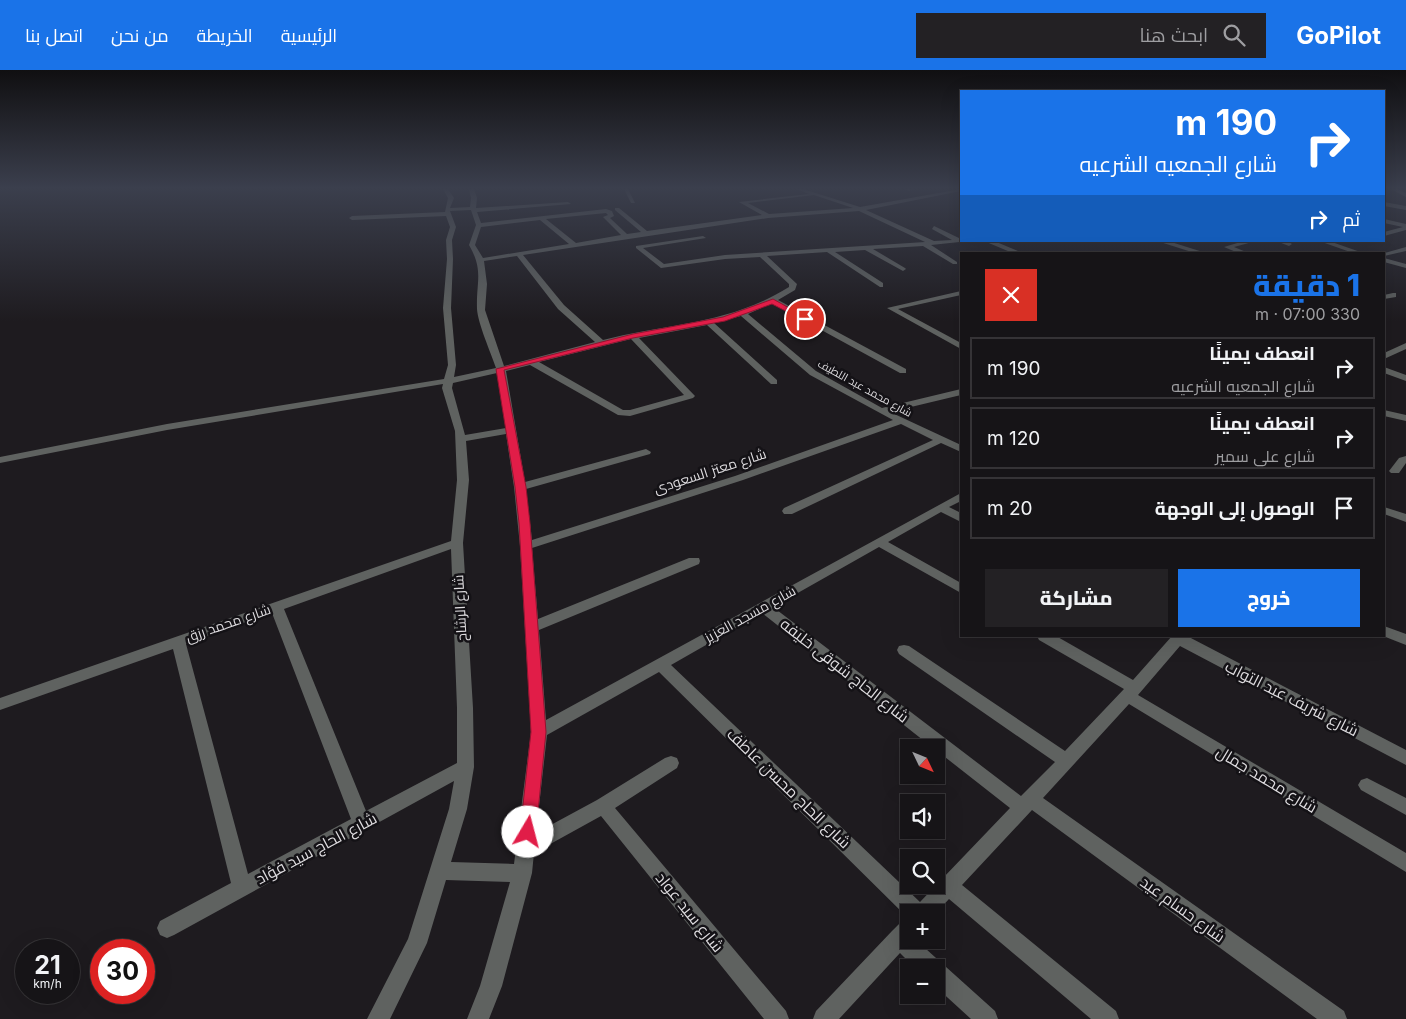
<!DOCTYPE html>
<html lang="ar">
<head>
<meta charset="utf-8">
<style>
  body { margin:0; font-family:Inter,Cairo,sans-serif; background:#232124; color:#f1f3f6; direction:rtl; height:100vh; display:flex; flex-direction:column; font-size:19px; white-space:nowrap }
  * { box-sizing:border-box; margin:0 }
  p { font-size:16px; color:#9e9ea1 }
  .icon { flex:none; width:28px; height:28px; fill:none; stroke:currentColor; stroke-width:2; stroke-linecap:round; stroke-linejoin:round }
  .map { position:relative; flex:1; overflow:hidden; direction:ltr }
  .details { position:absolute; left:960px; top:182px; width:425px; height:385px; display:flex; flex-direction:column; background:#161417; border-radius:0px; box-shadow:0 5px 20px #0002,0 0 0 1px #353336; direction:rtl }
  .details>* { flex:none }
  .banner { position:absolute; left:960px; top:20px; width:425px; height:152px; border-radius:0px; box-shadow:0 5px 20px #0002,0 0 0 1px #353336; direction:rtl; background:#1a73e8; color:#fff; overflow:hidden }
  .needle { width:32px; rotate:133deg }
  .controls { position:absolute; left:900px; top:669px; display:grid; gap:10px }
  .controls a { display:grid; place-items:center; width:45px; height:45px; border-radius:0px; background:#161417; box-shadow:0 5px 20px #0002,0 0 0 1px #353336; font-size:25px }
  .speed { position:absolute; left:15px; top:869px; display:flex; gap:10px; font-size:25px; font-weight:700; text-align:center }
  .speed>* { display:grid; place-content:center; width:65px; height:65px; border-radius:50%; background:#161417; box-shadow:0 5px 20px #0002,0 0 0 1px #353336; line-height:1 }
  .speed small { font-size:12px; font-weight:400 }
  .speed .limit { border:8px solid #d22; background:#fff; color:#111 }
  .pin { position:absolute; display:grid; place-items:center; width:42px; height:42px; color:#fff; margin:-21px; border:2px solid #fff; border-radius:50%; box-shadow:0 1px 5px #0007 }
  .me { position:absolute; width:55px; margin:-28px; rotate:8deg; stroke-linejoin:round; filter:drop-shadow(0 0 4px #0008) }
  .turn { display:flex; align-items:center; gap:18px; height:105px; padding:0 25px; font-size:22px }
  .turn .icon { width:65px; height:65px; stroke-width:2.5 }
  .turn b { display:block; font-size:35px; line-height:42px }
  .then { display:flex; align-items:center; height:48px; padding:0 25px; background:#0003; gap:10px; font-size:19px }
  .round { display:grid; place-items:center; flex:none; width:52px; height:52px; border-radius:0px; background:#232124 }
  .headline { display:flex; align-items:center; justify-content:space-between; height:85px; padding:0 25px }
  h1 { font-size:30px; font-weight:800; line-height:38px; color:#1a73e8 }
  .button { display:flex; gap:10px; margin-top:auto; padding:10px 25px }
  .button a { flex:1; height:58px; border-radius:0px; background:#1a73e8; color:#fff; font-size:20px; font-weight:800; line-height:58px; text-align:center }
  .button a+a { background:#232124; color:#f1f3f6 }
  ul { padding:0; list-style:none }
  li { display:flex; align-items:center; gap:15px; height:62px; margin:0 10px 8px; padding:0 15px; border:2px solid #353336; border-radius:0px }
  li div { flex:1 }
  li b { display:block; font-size:19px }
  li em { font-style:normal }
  header { display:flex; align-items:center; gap:30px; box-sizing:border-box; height:70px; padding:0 25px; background:#1a73e8; color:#fff }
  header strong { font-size:24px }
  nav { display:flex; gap:28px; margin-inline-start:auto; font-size:18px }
  .search { width:350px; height:45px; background:#232124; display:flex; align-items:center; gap:12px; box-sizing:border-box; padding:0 18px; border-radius:0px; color:#9e9ea1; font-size:19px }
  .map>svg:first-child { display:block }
</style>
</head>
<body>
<header>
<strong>GoPilot</strong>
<div class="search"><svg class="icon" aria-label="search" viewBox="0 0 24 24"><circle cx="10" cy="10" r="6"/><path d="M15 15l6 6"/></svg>ابحث هنا</div>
<nav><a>الرئيسية</a><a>الخريطة</a><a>من نحن</a><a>اتصل بنا</a></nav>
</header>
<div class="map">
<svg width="1406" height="949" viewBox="0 0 1406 949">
  <rect width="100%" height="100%" fill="#1e1b1f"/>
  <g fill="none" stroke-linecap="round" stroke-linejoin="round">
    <g fill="#5f6260" fill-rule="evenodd">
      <path d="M443 119H448L454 128 450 138 470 137 471 128 469 119H474L477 128 476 138 568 132 571 134 477 142 481 153 606 139 612 141 614 146 610 148 627 164 641 162 615 140V138H619L647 161 762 145 739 132 809 124 797 119H803L860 137 961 119V121L866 140 934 171 952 170 932 159 934 156 961 169V171H969L931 175 957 192V194H953L923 176 873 179 905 198 906 199 903 201 865 180 835 182 883 213V217H880L827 182 767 186 797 214 795 220 778 230 906 299V303H900L772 233 748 244 816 301 882 338 961 319V325L890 342 961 375V382L941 373 792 444H784L782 441 784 438 933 370 901 354 743 410 532 478 538 549 689 488H699L700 491 699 494 539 560 546 650 961 423V431L949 437 961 443V452L941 442 888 472 961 513V523L879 477 773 537 1021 726 1055 692 899 584 897 580 899 576 904 575 909 576 1065 681 1124 619 1039 570 1037 566H1056L1133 610 1172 566H1187L1406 680V695L1180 576 1138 625 1406 783V802L1129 634 1043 728 1344 941 1347 949H1317L1032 740 962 815 1116 941 1119 949H1091L949 829 936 843 909 842V870H916L995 941 998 949H971L936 917V898H915L900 883 839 949H813L816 941 892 861 902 851 908 848 659 602 547 665 536 763 597 730 665 688 671 686 677 688 679 693 677 698 615 738 786 941 789 949H764L601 746 534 783 532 803 502 916 489 949H467L480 916 510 812 446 810 427 873 390 949H367L408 869 449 739 454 711 174 865 167 868 160 865 157 858 160 851 231 813 173 579 0 640V628L451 471 457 410 455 361 442 318 443 314 167 360 0 393V387L167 354 444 309 448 295 443 238 447 189 446 170 450 157 446 146 352 150 349 148 352 146 445 142 448 128ZM814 125 853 138 769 144 748 133ZM471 140 476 155 469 175C484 201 476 211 477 239 478 254 491 283 496 298L454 307 456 295 451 238 453 189 452 170 456 157 450 141ZM859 141 925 172 725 185 664 194 643 178 706 168 703 166 636 176V178L661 198 725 189 760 187 789 214V217C728 255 669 253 603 270L564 235 523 185 768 148ZM606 143 608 145 603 147 621 165 576 173 546 149ZM540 150 569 174 483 188 475 175 481 157ZM517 186 558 239 595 272 504 296 485 240 487 214 484 191ZM741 246 810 305 893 350 735 406 532 470 526 419 650 384 651 382 646 379 525 412 506 301 530 295 618 345 630 346 693 328 695 326 639 268 707 255 771 314H777V310L714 253ZM631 269 684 325 630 340H623L539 292ZM497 303 506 358 465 365 452 318 453 313ZM506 364 514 417 520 476 531 662 514 794 451 792 467 739 474 697 473 638 463 473 469 410 466 371ZM451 479 457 638V693L366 741 284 539ZM272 543 351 749 248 804 186 574ZM762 543 933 678H936V680L1010 738 920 832 671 595Z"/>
      <path d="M624 119H628L635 133H631Z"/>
      <path d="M904 119H912L909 121Z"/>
      <path d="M1391 119H1397L1406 123V127Z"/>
      <path d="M1384 132 1406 136V140L1384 136Z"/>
      <path d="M1384 149 1406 154V160L1384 166V162L1403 157 1384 153Z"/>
      <path d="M984 171H994L1025 184H1015Z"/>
      <path d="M1157 171H1168L1209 184H1198Z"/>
      <path d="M1244 171H1256L1234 177 1251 184H1241L1224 177Z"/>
      <path d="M1276 171H1287L1292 174 1289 176Z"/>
      <path d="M1319 171H1329L1366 184H1356Z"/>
      <path d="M1406 177V181L1384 186V184H1381Z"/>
      <path d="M1384 188 1406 194V198L1384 192Z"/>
      <path d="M961 221V225L898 239 961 273V279L887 238Z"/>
      <path d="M1393 223H1396V227L1384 229V225Z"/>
      <path d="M1406 273V279L1384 289V283Z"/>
      <path d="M1384 297 1406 305V311L1384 303Z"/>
      <path d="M1384 340 1406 345V351L1384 346Z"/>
      <path d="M1406 386V393L1399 403H1391L1389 401 1399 388Z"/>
      <path d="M1384 437 1406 444V452L1384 444Z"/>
      <path d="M1384 556 1406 564V575L1383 566Z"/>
      <path d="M1367 708 1406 728V745L1361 720 1358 715 1361 710Z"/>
    </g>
  </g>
  <linearGradient id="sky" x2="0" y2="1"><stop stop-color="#100f11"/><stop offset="0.47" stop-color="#3b3f4d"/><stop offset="1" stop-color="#3b3f4d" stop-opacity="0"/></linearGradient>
  <rect width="1406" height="251" fill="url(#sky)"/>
  <path fill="#e11d48" stroke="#92132f" d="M773 229 809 249 803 250 772 234 725 251 633 268 504 300 526 417 530 453 546 662 536 762 534 767 528 769 522 767 520 762 531 662 519 453 515 417 496 299 633 264 723 247Z"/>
  <g text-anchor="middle" stroke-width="5" stroke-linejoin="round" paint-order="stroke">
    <g font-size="11" fill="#dedcdf" stroke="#141216">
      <text transform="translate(865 318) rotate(29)" y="4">شارع محمد عبد اللطيف</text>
    </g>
    <g font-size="14" fill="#dedcdf" stroke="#141216">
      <text transform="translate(710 401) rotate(-18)" y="5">شارع معتز السعودى</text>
      <text transform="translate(460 538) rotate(-93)" y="5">شارع الرشاح</text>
      <text transform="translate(750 544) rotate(-29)" y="5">شارع مسجد العزيز</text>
      <text transform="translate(228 553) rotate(-19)" y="5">شارع محمد رزق</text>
    </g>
    <g font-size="16" fill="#dedcdf" stroke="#141216">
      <text transform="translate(845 600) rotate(38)" y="6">شارع الحاج شوقى خليفه</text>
      <text transform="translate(1292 628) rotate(27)" y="6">شارع شريف عبد التواب</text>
      <text transform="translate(1267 709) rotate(31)" y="6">شارع محمد جمال</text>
      <text transform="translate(789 718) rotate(44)" y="6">شارع الحاج محسن عاطف</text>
      <text transform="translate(316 778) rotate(-28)" y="6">شارع الحاج سيد فؤاد</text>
      <text transform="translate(1183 839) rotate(36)" y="6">شارع حسام عيد</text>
      <text transform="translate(690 842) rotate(51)" y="6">شارع سيد عواد</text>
    </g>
  </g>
</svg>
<div class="controls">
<a><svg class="needle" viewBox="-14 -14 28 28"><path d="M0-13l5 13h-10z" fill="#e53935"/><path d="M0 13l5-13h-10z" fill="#9e9ea1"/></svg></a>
<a><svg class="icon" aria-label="sound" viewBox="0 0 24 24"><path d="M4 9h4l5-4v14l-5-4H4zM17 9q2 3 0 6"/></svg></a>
<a><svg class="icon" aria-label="search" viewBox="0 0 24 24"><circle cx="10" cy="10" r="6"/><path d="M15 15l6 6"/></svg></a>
<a>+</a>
<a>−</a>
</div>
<div class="speed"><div>21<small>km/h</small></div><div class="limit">30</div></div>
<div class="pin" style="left:805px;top:249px;background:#d93025"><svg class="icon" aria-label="arrive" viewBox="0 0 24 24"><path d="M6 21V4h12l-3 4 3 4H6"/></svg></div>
<svg class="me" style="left:528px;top:762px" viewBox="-20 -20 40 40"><circle r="19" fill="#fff"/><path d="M0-13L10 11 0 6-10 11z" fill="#e11d48"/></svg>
<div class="banner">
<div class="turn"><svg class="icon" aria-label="right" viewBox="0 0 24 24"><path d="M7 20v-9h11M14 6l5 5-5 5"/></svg><div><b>190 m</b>شارع الجمعيه الشرعيه</div></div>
<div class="then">ثم<svg class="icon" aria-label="right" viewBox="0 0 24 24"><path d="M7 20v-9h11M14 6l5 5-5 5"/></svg></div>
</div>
<section class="details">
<div class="headline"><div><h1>1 دقيقة</h1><p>330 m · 07:00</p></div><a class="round" style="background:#d93025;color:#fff"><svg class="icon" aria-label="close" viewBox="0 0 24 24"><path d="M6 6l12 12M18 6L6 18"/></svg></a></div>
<ul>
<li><svg class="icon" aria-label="right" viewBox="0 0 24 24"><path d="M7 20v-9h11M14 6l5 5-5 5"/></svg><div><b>انعطف يمينًا</b><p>شارع الجمعيه الشرعيه</p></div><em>190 m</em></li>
<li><svg class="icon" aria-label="right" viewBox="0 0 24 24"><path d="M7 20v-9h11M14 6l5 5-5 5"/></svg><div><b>انعطف يمينًا</b><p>شارع على سمير</p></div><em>120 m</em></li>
<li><svg class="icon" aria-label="arrive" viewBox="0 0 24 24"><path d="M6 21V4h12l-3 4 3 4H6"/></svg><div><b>الوصول إلى الوجهة</b></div><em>20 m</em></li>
</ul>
<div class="button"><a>خروج</a><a>مشاركة</a></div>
</section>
</div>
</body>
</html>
